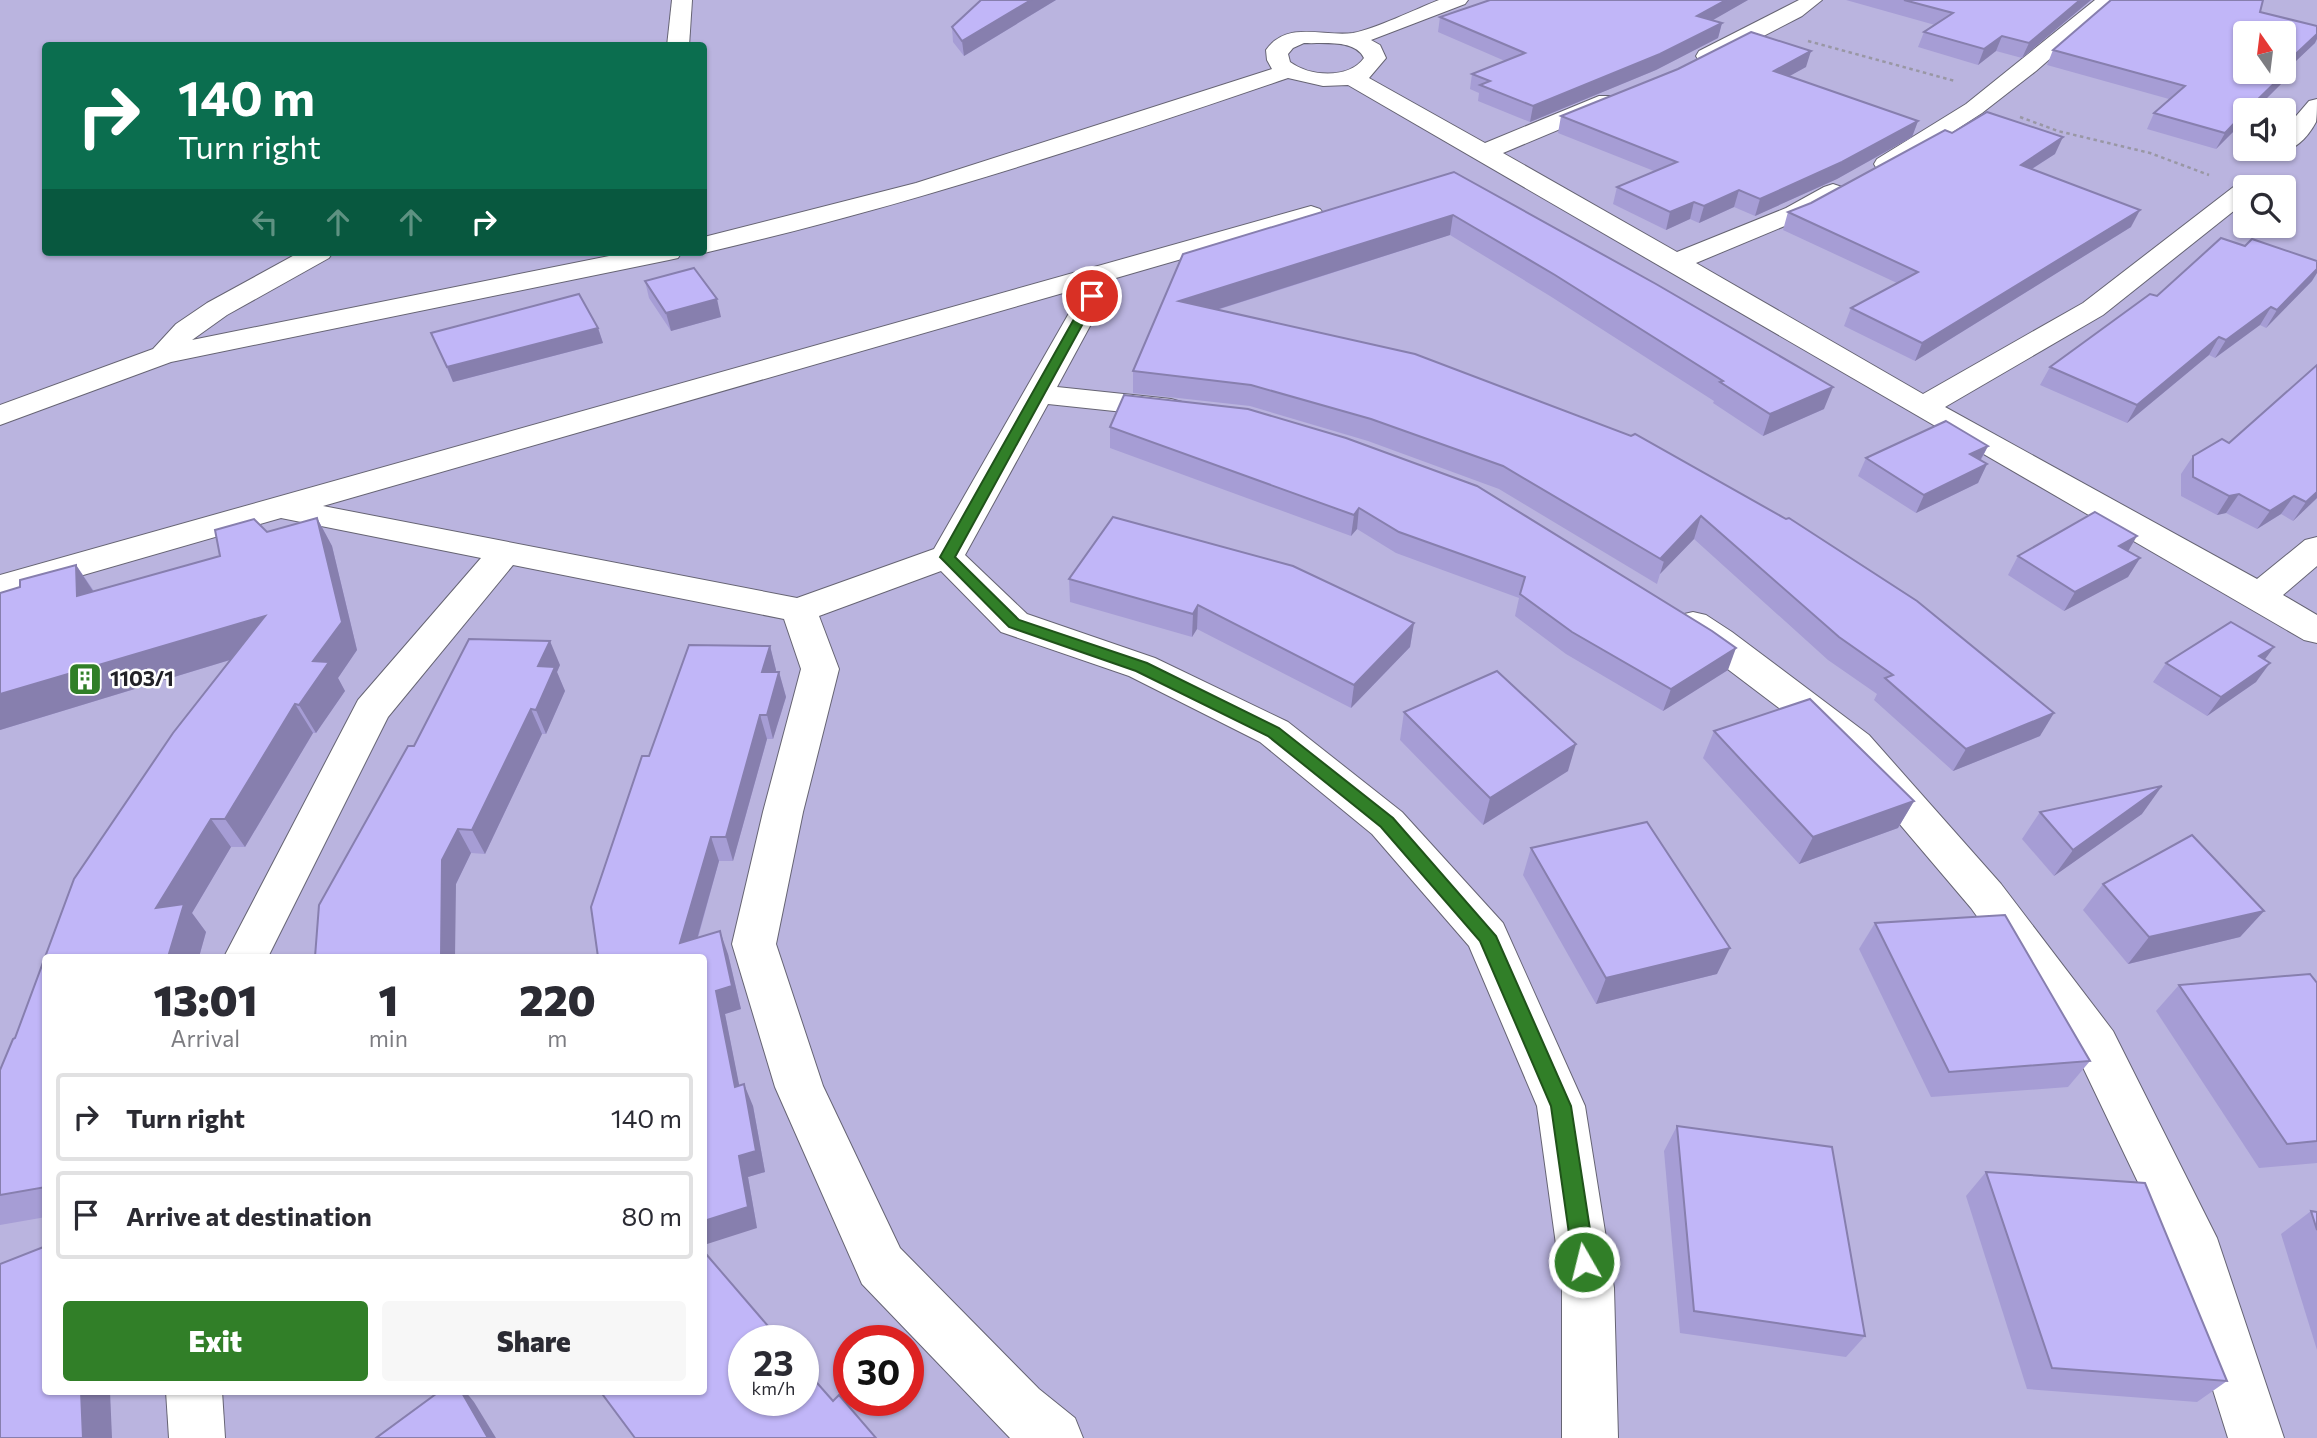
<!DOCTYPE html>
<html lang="en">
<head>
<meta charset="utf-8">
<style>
  body { margin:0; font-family:Commissioner,sans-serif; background:#f7f7f7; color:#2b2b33; height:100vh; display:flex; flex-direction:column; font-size:26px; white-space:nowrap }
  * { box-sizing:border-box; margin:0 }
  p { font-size:23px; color:#7c7c81 }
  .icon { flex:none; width:38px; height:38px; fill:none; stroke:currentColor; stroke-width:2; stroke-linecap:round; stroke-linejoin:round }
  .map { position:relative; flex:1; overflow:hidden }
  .panel { position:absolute; left:42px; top:954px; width:665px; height:441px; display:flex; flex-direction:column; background:#fff; border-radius:7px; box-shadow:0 2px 5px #0004 }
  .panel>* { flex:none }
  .hud { position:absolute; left:42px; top:42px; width:665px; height:214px; border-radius:7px; box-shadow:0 2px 5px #0004; background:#0b6e4f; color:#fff; overflow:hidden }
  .needle { width:46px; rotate:346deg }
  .controls { position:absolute; left:2233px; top:21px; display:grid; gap:14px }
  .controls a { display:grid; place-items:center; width:63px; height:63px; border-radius:7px; background:#fff; box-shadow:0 2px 5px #0004; font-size:35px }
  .speed { position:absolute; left:728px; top:1325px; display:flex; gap:14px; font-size:35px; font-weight:700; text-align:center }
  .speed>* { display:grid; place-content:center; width:91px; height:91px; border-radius:50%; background:#fff; box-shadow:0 2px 5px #0004; line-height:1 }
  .speed small { font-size:18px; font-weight:400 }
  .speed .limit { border:10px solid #d22; background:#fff; color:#111 }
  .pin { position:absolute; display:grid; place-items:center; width:60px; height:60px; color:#fff; margin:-30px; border:4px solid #fff; border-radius:50%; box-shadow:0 2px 7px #0007 }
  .me { position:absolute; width:77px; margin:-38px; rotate:352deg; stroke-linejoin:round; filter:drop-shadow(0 0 5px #0008) }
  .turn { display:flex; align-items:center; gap:24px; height:147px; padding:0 21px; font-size:32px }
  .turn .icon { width:91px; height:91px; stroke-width:2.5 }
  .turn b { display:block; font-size:49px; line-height:60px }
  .lanes { display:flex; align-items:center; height:66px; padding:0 21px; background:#0003; justify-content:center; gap:35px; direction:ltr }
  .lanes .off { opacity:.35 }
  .eta { display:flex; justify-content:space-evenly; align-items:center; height:119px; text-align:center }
  .eta b { font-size:42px; font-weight:800; line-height:49px }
  .primary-button { display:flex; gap:14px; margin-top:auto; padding:14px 21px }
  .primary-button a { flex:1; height:80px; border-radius:7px; background:#317f28; color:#fff; font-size:28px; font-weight:800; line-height:80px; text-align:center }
  .primary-button a+a { background:#f7f7f7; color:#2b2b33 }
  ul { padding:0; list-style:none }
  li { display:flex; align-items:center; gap:21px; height:88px; margin:0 14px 10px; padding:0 7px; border:4px solid #e1e1e2; border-radius:7px }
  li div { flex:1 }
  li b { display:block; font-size:26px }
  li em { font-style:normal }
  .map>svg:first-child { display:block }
</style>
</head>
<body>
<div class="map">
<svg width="2317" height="1438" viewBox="0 0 2317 1438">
  <rect width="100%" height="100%" fill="#ebe8fa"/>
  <path fill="#bab4df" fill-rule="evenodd" d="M0 0H2317V1438H0ZM2245 33H2284V72H2245ZM46 46H704V252H46ZM2245 110H2284V149H2245ZM2245 187H2284V226H2245ZM46 957H704V1391H46ZM744 1340H803V1400H744ZM849 1340H908V1400H849Z"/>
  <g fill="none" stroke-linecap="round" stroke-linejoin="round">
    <g stroke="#666473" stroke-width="2">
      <g id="minor">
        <path d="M672 0H692L689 46H667Z"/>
        <path d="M1439 0H1468L1465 4 1371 40 1380 45 1386 58 1369 78 1485 143 1599 96H1615L1618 101 1615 106 1503 153 1677 252 1786 208 1824 187 1833 184 1842 187 1846 192 1842 197 1804 218 1696 263 1923 394 2083 303 2236 185 2245 182 2254 185 2256 187H2245V202L2103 315 1945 407 2257 579 2305 540 2317 537V566L2283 595 2317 615V643L2304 640 1348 85 1323 86 1288 78C1095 144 903 207 704 253L700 252H704V237L916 183 1272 69 1267 60 1266 50C1287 20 1323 37 1353 33 1375 29 1416 9 1439 0ZM1304 43C1323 44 1355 39 1364 58 1349 79 1310 77 1290 62L1288 54 1293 48Z"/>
        <path d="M1799 0H1822L1802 16 1715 61H1699L1696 56 1699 51Z"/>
        <path d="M2095 0H2117L2036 71 1982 113 1895 169 1886 171 1877 169 1874 164 1877 159 1966 104Z"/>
        <path d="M2317 99C2317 106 2317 116 2316 122 2308 137 2293 154 2276 150L2284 149V130L2309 101Z"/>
        <path d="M1311 206 1320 209 1324 214 1320 219 1116 278 1057 387 1171 399 1182 402 1186 408 1182 414 1171 417 1048 404 965 555 1027 614 1155 658 1288 722 1402 812 1503 923 1585 1106 1614 1288 1618 1438H1562V1288L1537 1106 1469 946 1372 834 1260 742 1129 676 1001 632 941 571 819 616 839 669 803 812 776 944 823 1086 900 1248 1039 1389 1075 1418 1083 1438H1010L862 1284 775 1087 732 944 763 812 801 669 784 619 513 565 388 717 268 957H224L358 700 481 558 281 518 0 599V575ZM1084 287 934 549 797 598 323 506Z"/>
        <path d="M300 252H333L329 258 227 315 192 340 629 252H682L678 258 669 260 171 362 0 425V405L153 349 176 324 207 303Z"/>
        <path d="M1693 612 1706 615 1732 632 1869 735 2001 884 2113 1031 2217 1238 2284 1438H2228L2167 1243 2079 1059 1971 908 1841 755 1680 633 1675 624 1680 615Z"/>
        <path d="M166 1391H222L225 1438H169Z"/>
      </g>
    </g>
    <g stroke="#9997a4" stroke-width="2.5" stroke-dasharray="3.5 3.5" stroke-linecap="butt">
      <path d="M1808 41 1955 81"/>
      <path d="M2020 117 2058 131 2150 153 2209 175"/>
    </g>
    <use href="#minor" fill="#fff" fill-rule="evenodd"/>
  </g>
  <g fill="#a69dd5">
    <path d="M981 0H1056L964 56 953 42 952 27Z"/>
    <path d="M1490 0H1748L1712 20 1722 23 1718 38 1656 70 1530 122 1478 101 1479 93 1470 89 1472 74 1505 61 1438 32 1440 17Z"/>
    <path d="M1846 0H2091L2022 58 1996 51 1978 65 1918 47 1924 32 1935 25Z"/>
    <path d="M2260 12 2315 43 2288 68H2290L2281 84 2255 110H2245V120L2216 149 2147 129 2154 113 2169 99 2047 65 2053 50Z"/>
    <path d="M1806 67 1789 76 1918 121 1912 137 1837 179 1755 216 1734 207 1699 223 1690 219 1666 230 1613 204 1617 187 1654 171 1558 133 1561 116Z"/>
    <path d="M1952 133 2055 154 2032 169 2131 227 1915 361 1844 326 1851 308 1897 283 1783 230 1788 212 1811 203Z"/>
    <path d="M1454 172 1824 409 1763 436 1713 403 1714 401 1550 296 1450 235 1217 310 1631 436 2040 736 1953 771 1874 700 1877 694 1828 660 1694 539 1660 574 1657 584 1499 489 1368 441 1250 406 1133 393V371L1183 254Z"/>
    <path d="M645 281 721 317 671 331 649 298Z"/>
    <path d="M2312 281 2266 328 2260 325 2215 358 2209 355 2127 423 2040 385 2050 367 2157 296Z"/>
    <path d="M598 328 603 343 453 382 431 333Z"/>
    <path d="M1248 409 1728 670 1663 711 1566 654 1515 616 1519 598 1396 553 1357 529 1351 536 1110 448V427Z"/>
    <path d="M1988 446 1981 460 1987 464 1978 483 1916 513 1858 476 1866 458Z"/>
    <path d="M2193 456 2317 498 2293 521 2281 514 2257 529 2226 513 2217 515 2181 496V474Z"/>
    <path d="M317 518 332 546 357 650 338 678 345 691 316 733H313L245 847H231L192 913 206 932 199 957H46V1217L0 1225V1070L13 1039 15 1038 74 879 173 733 230 660 0 730V593L20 587V580L76 565 94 591 220 556 215 530 254 519 267 532Z"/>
    <path d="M2018 556 2140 558 2128 577 2064 611 2008 575Z"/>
    <path d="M1069 579 1414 623 1410 647 1351 708 1197 629 1192 637 1070 602Z"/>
    <path d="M770 646 776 670V672H779L786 697 773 739H767L733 861H719L698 938 728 954 741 1009 725 1014 739 1086 753 1106 765 1172 748 1177 757 1228 649 756Z"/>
    <path d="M2274 647 2264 660 2256 682 2207 716 2153 682 2166 663Z"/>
    <path d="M560 665 557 672 565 691 546 734H542L485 854 471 853 456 884 414 746Z"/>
    <path d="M1404 712 1568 771 1483 825 1400 740Z"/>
    <path d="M1714 731 1914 801 1898 828 1799 864 1703 758Z"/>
    <path d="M2040 812 2142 814 2054 876 2022 839Z"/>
    <path d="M1531 848 1717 974 1596 1004 1523 875Z"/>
    <path d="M2103 884 2264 911 2240 937 2128 964 2083 910Z"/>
    <path d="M1875 923 2090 1061 2068 1087 1931 1097 1859 949Z"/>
    <path d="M2317 983V1163L2259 1168 2156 1011 2179 985Z"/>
    <path d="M1677 1126 1865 1336 1846 1357 1680 1333 1664 1151Z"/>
    <path d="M1986 1172 2227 1381 2197 1402 2027 1389 1966 1196Z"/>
    <path d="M2311 1211 2317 1212V1350L2281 1234Z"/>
  </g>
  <g fill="#877fae">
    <path d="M1031 0H1056L964 56 962 41Z"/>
    <path d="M1726 0H1748L1694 31 1697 16Z"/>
    <path d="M2080 0H2091L2022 58 2029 43Z"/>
    <path d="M1722 23 1718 38 1656 70 1530 122 1533 106Z"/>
    <path d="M2317 34V39L2315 43 2274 82 2284 72V65Z"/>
    <path d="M2002 36 1996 51 1978 65 1984 49Z"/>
    <path d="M1811 51 1806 67 1770 87 1774 71Z"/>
    <path d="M2290 68 2281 84 2255 110H2247Z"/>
    <path d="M2245 112V120L2216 149 2225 133Z"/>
    <path d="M1918 121 1912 137 1837 179 1755 216 1760 199Z"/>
    <path d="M2063 137 2055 154 2013 181 2021 165Z"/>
    <path d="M1739 190 1734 207 1699 223 1704 206Z"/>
    <path d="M1694 202 1690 219 1666 230 1670 212Z"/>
    <path d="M2140 210 2131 227 1915 361 1922 343Z"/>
    <path d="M1453 215 1450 235 1178 322 1179 301Z"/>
    <path d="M2317 269V273L2312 281 2266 328 2277 310Z"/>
    <path d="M717 299 721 317 671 331 666 313Z"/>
    <path d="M2271 307 2260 325 2215 358 2226 340Z"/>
    <path d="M598 328 603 343 453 382 447 367Z"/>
    <path d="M2219 337 2209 355 2127 423 2137 405Z"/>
    <path d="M1833 387 1824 409 1763 436 1770 414Z"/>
    <path d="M1988 446 1978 464 1970 454Z"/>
    <path d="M1987 464 1978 483 1916 513 1924 495Z"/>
    <path d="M2317 492V498L2293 521 2306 502Z"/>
    <path d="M2239 494 2226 513 2217 515 2229 496Z"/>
    <path d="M2294 496 2281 514 2257 529 2270 511Z"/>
    <path d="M1359 508 1357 529 1351 536 1354 515Z"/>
    <path d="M1701 516 1694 539 1660 574 1664 561 1660 559Z"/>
    <path d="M317 518 332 546 357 650 338 678 345 691 316 733 299 705 313 661Z"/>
    <path d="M2137 536 2126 555 2119 546Z"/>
    <path d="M2140 558 2128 577 2064 611 2075 592Z"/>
    <path d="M76 565 95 594 77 596Z"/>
    <path d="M1198 605 1197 629 1192 637 1193 614Z"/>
    <path d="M265 616 282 644 0 730V694Z"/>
    <path d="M1414 623 1410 647 1351 708 1354 685Z"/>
    <path d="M550 641 560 665 557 672 565 691 546 734 536 710 538 666Z"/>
    <path d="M770 646 776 670 769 696 762 672Z"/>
    <path d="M2274 647 2260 666 2259 656Z"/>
    <path d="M1736 648 1728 670 1663 711 1671 689Z"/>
    <path d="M2270 663 2256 682 2207 716 2221 697Z"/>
    <path d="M779 672 786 697 773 739 767 715Z"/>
    <path d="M295 704 313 733 245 847 225 819Z"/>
    <path d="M531 709 542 734 485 854 472 830Z"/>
    <path d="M2054 713 2040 736 1953 771 1966 749Z"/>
    <path d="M760 715 767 739 733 861 726 837Z"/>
    <path d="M1576 744 1568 771 1483 825 1490 798Z"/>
    <path d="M2162 786 2142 814 2054 876 2073 850Z"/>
    <path d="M1914 801 1898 828 1799 864 1813 837Z"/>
    <path d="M211 819 231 847 192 913 206 932 199 957H168L156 908Z"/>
    <path d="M458 829 471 853 456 884 455 957H441L442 860Z"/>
    <path d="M711 837 719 861 692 957 680 943Z"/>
    <path d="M2264 911 2240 937 2128 964 2149 937Z"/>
    <path d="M720 931 728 954 741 1009 725 1014 744 1109 735 1087 716 991Z"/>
    <path d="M1730 948 1717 974 1596 1004 1606 978Z"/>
    <path d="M744 1084 753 1106 765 1172 748 1177 757 1228 704 1245V1221L739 1156Z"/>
    <path d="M81 1391H110L112 1438H83Z"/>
    <path d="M461 1391H465L474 1402 496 1438H488Z"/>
  </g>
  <g fill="#c1b6f8" stroke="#877fae" stroke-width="2">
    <path d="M981 0H1031L962 41 952 27Z"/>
    <path d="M1490 0H1726L1697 16 1722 23 1660 54 1533 106 1480 85 1490 81 1472 74 1525 53 1440 17Z"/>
    <path d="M1904 0H2080L2029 43 2002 36 1984 49 1924 32 1953 13Z"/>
    <path d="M2111 0H2263L2260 12 2317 26V34L2284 65V33H2245V72H2284V67L2290 68 2247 110H2245V112L2225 133 2154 113 2185 86 2053 50Z"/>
    <path d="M1751 32 1811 51 1774 71 1918 121 1842 162 1760 199 1739 190 1704 206 1694 202 1670 212 1617 187 1677 162 1561 116 1678 69Z"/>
    <path d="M1987 112 2063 137 2021 165 2140 210 1922 343 1851 308 1918 272 1788 212 1811 203 1945 130 1952 133Z"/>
    <path d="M1454 172 1656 284 1833 387 1770 414 1720 382 1723 381 1555 275 1453 215 1179 301 1415 354 1631 436 1635 434 1786 519 1789 518 1917 601 2054 713 1966 749 1885 678 1893 675 1839 637 1701 516 1661 558 1664 561 1503 466 1371 419 1251 385 1133 371 1183 254Z"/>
    <path d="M2221 238 2245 246 2252 239 2317 261V269L2277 310 2271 307 2226 340 2219 337 2137 405 2050 367 2150 294 2157 296Z"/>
    <path d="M694 268 717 299 666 313 645 281Z"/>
    <path d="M579 294 598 328 447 367 431 333Z"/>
    <path d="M2317 365V492L2306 502 2294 496 2270 511 2239 494 2229 496 2193 477V456L2222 439 2229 443Z"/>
    <path d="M1124 395 1248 409 1346 438 1477 486 1712 631 1736 648 1671 689 1572 632 1520 594 1525 577 1399 532 1359 508 1354 515 1110 427Z"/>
    <path d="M1946 421 1988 446 1970 454 1987 464 1924 495 1866 458Z"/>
    <path d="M2095 512 2137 536 2119 546 2140 558 2075 592 2018 556Z"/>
    <path d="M1113 517 1293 566 1414 623 1354 685 1198 605 1193 614 1069 579Z"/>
    <path d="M317 518 342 622 313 661 329 662 299 705 295 704 225 819H211L156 908 184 904 168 957H46V1187L0 1195V1070L13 1039 15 1038 74 879 173 733 265 616 0 694V593L20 587V580L76 565 77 596 220 556 215 530 254 519 267 532Z"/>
    <path d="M2231 622 2274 647 2259 656 2270 663 2221 697 2166 663Z"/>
    <path d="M469 639 550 641 538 666 555 667 536 710 531 709 472 830 458 829 442 860 441 957H315L319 905 408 746H414Z"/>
    <path d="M689 645 770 646 762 672H779L767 715H760L726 837H711L680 943 720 931 732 986 716 991 735 1087 744 1084 756 1151 739 1156 748 1207 704 1221V957H598L591 907 642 756H649Z"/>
    <path d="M1497 671 1576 744 1490 798 1404 712Z"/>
    <path d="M1810 699 1914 801 1813 837 1714 731Z"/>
    <path d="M2162 786 2073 850 2040 812Z"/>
    <path d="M1647 822 1730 948 1606 978 1531 848Z"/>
    <path d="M2192 835 2264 911 2149 937 2103 884Z"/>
    <path d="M2005 915 2090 1061 1949 1072 1875 923Z"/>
    <path d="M2310 974 2317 983V1141L2287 1144 2179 985Z"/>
    <path d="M1677 1126 1832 1147 1865 1336 1694 1311Z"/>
    <path d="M1986 1172 2145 1183 2227 1381 2052 1368Z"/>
    <path d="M2311 1211 2317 1212V1230Z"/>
    <path d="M46 1246V1391H81L83 1438H0V1264Z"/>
    <path d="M706 1254 780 1340H744V1400H803V1367L833 1401 839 1395 876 1438H635L600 1391H704V1256Z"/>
    <path d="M440 1391H461L488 1438H376Z"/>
  </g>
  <path fill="#317f28" stroke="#20531a" stroke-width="2" d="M1092 293 1098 296 955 557 1019 620 1147 663 1279 728 1393 818 1496 936 1571 1106 1595 1262 1592 1270 1584 1273 1576 1270 1573 1262 1551 1106 1480 941 1381 827 1268 736 1136 671 1009 627 940 557 1087 296Z"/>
  <defs>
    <g id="building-square" transform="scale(1.75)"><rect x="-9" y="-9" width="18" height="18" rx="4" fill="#317f28" stroke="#fff"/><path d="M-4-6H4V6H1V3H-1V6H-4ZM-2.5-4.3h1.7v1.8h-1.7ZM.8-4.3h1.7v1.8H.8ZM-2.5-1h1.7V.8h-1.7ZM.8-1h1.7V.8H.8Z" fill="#fff"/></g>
  </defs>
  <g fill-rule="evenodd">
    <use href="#building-square" x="85" y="679"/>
  </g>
  <g text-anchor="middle" stroke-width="5" stroke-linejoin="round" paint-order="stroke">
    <g font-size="21" font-weight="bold" fill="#222127" stroke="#fff" text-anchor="start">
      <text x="110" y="686">1103/1</text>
    </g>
  </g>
</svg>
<div class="controls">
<a><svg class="needle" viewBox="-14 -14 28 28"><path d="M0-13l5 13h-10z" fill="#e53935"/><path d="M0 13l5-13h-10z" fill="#7c7c81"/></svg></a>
<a><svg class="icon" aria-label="sound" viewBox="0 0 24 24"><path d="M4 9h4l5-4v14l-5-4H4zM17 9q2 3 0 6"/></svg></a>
<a><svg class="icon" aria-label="search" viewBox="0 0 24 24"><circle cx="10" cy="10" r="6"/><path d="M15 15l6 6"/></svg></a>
</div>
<div class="speed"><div>23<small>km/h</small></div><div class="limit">30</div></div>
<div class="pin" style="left:1092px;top:296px;background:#d93025"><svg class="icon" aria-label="arrive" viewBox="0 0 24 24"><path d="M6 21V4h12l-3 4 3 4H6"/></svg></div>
<svg class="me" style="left:1584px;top:1262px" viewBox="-20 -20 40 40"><circle r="17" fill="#317f28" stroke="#fff" stroke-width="3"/><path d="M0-11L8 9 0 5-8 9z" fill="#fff"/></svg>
<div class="hud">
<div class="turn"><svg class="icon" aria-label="right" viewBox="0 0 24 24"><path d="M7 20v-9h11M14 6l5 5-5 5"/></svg><div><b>140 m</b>Turn right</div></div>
<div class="lanes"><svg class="icon off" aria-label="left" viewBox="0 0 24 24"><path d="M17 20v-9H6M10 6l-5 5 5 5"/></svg><svg class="icon off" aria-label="ahead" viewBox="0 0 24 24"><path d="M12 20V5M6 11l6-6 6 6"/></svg><svg class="icon off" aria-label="ahead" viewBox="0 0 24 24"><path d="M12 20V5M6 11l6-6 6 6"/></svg><svg class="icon" aria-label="right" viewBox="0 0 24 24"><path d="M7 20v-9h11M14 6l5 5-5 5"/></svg></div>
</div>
<section class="panel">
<div class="eta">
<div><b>13:01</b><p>Arrival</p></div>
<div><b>1</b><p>min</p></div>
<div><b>220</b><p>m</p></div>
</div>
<ul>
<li><svg class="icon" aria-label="right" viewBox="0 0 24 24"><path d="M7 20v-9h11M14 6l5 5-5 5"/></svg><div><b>Turn right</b></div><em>140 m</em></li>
<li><svg class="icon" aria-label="arrive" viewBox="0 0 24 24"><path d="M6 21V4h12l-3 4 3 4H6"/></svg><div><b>Arrive at destination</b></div><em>80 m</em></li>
</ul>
<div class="primary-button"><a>Exit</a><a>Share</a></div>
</section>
</div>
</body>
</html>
